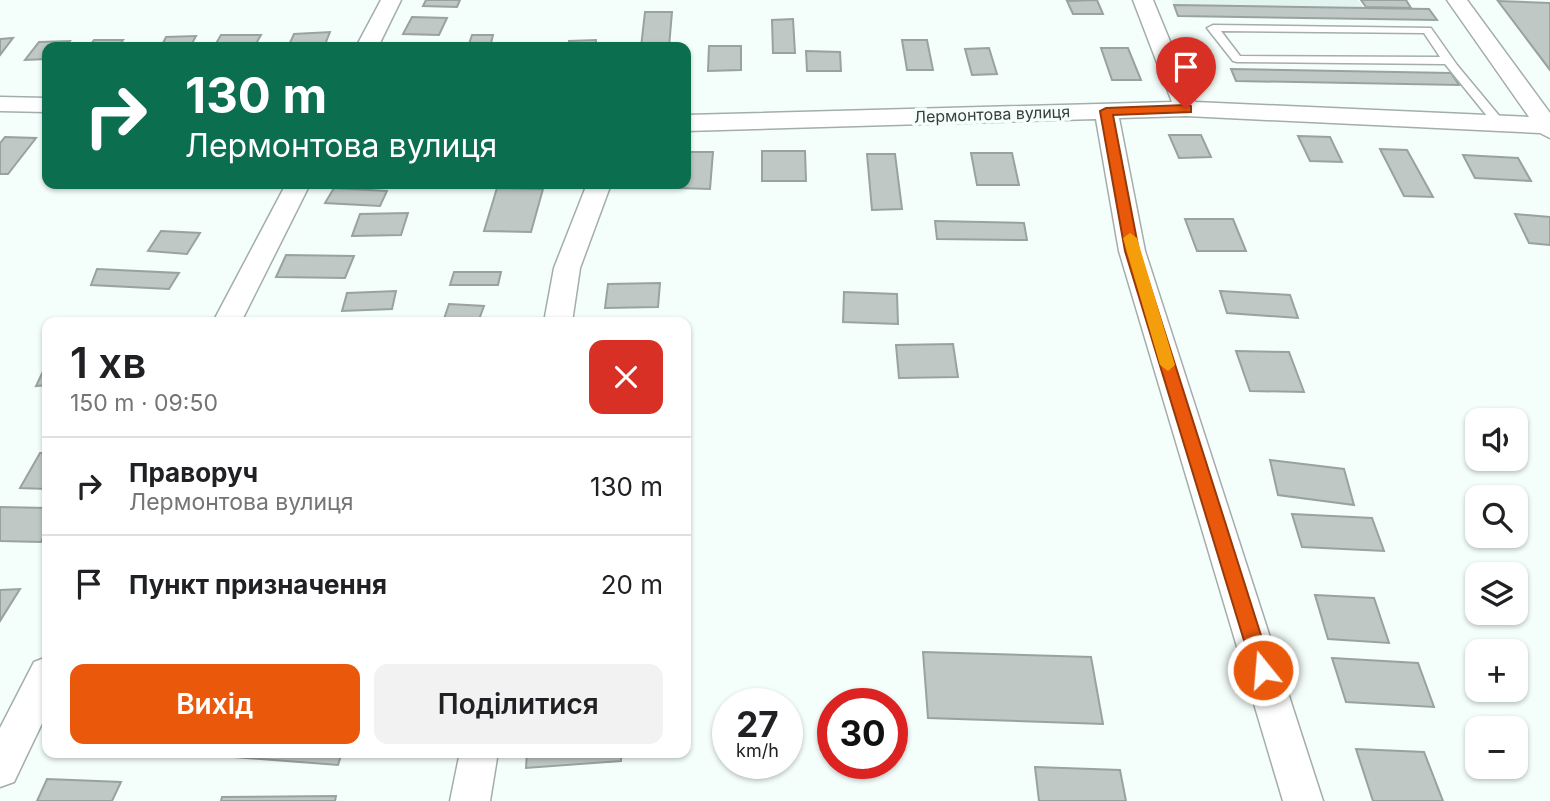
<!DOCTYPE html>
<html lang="uk">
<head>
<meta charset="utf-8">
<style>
  body { margin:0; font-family:Inter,sans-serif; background:#f2f2f2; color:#202124; height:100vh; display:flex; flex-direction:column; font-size:26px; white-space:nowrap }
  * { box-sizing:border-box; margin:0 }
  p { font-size:23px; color:#757577 }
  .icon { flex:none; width:38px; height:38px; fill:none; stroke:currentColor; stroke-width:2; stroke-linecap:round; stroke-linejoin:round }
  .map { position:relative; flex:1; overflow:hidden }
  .drawer { position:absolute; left:42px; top:317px; width:649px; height:441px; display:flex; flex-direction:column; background:#fff; border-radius:14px; box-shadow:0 2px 5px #0004 }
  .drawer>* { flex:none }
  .banner { position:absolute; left:42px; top:42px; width:649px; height:147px; border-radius:14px; box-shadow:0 2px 5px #0004; background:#0b6e4f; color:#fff; overflow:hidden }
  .controls { position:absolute; left:1465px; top:408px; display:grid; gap:14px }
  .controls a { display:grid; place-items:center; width:63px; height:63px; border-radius:14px; background:#fff; box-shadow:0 2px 5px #0004; font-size:35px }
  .speed { position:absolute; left:712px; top:688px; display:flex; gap:14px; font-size:35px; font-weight:700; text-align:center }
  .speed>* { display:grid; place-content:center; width:91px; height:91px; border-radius:50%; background:#fff; box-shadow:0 2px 5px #0004; line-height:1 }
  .speed small { font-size:18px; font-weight:400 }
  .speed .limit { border:10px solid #d22; background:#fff; color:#111 }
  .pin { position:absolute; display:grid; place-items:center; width:60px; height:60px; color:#fff; margin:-72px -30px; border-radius:50% 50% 50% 0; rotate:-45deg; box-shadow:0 0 7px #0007 }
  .pin .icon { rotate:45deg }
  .me { position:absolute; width:77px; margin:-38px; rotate:343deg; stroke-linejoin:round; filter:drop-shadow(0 0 5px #0008) }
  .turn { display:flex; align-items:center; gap:24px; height:147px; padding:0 28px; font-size:32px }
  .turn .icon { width:91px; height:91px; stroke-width:2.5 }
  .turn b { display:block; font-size:49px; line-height:60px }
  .round { display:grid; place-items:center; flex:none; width:74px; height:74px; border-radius:14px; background:#f2f2f2 }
  .headline { display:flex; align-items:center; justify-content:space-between; height:119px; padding:0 28px }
  h1 { font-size:42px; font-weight:600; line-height:52px }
  .button { display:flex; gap:14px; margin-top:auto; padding:14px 28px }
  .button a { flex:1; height:80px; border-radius:14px; background:#ea580c; color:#fff; font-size:28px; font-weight:600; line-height:80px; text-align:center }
  .button a+a { background:#f2f2f2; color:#202124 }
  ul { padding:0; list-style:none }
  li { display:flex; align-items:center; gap:21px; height:98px; padding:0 28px; border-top:2px solid #e0e0e0 }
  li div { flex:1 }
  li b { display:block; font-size:26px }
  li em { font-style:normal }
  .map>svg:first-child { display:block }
</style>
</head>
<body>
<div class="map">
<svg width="1550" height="801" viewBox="0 0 1550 801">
  <rect width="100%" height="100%" fill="#f4fefb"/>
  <path fill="#e1f4ef" d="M1172 0H1358L1364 8 1174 5Z"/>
  <g fill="#bfc8c5" stroke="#99a29f" stroke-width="2">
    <path d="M426 0H460L457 7 423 6Z"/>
    <path d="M1097 0 1103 14H1073L1067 1Z"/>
    <path d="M1361 0H1406L1411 8 1366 7Z"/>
    <path d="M1498 1 1550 3V70Z"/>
    <path d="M1174 5 1429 9 1437 20 1178 16Z"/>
    <path d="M645 12H672L669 47H641Z"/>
    <path d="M412 17 447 18 439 35 403 34Z"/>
    <path d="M793 19 795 53H773L772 20Z"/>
    <path d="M330 32 324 47H288L294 34Z"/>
    <path d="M221 35H261L254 47H214Z"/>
    <path d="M472 35H493L490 47H468Z"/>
    <path d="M196 36 190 47H161L166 37Z"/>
    <path d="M13 38 0 55V39Z"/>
    <path d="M94 40H123L118 47H89Z"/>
    <path d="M596 40V47H569V41Z"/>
    <path d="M902 40H927L933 70H907Z"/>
    <path d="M70 41 66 47H47V59L25 60 39 42Z"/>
    <path d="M709 46H741V70L708 71Z"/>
    <path d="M989 48 997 74 972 75 965 49Z"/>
    <path d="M1101 48H1128L1141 80H1112Z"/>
    <path d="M806 51 840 52 841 71H807Z"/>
    <path d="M1231 69 1451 73 1459 85 1236 81Z"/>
    <path d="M1169 135H1201L1211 157 1179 158Z"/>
    <path d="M1298 136 1330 137 1342 162 1310 161Z"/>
    <path d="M5 137 36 138 8 174H0V143Z"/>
    <path d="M1380 149 1407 150 1433 197 1404 196Z"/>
    <path d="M762 151H805L806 181H762Z"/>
    <path d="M686 152H713L710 189 678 188V184H686Z"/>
    <path d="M971 153H1012L1019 185H977Z"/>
    <path d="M867 154H895L902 209 872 210Z"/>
    <path d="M1463 155 1518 158 1531 181 1475 178Z"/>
    <path d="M334 188 387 191 380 206 325 203Z"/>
    <path d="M497 188 543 189 531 232 484 231Z"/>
    <path d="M408 213 401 235 352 236 360 214Z"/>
    <path d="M1515 214 1550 217V245L1529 243Z"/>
    <path d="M1185 219H1233L1246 251H1197Z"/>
    <path d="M935 221 1024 223 1027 240 937 239Z"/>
    <path d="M161 231 200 233 187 254 148 251Z"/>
    <path d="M286 255 354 256 345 278 276 277Z"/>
    <path d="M97 269 179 273 169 289 91 285Z"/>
    <path d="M454 272H501L498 285H450Z"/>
    <path d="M660 283 658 307 605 308 608 284Z"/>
    <path d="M396 291 392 309 342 311 347 293Z"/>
    <path d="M1220 291 1290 295 1298 318 1227 313Z"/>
    <path d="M844 292 897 294 898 324 843 322Z"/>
    <path d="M449 304 484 306 478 322H443Z"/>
    <path d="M953 344 958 377 899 378 896 345Z"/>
    <path d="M1236 351 1289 352 1304 392 1250 391Z"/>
    <path d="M46 365 47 385 36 386Z"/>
    <path d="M40 453H47V489L20 488Z"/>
    <path d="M1270 460 1344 469 1354 505 1278 495Z"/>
    <path d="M0 507 47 508V530L41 542 0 541Z"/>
    <path d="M1292 514 1372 518 1384 551 1302 547Z"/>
    <path d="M20 589 0 621V590Z"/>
    <path d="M1315 595 1374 598 1389 643 1328 639Z"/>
    <path d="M923 652 1091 657 1103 724 928 718Z"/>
    <path d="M1332 658 1418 663 1434 707 1346 702Z"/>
    <path d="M1356 749 1424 752 1443 801H1373Z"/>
    <path d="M237 752H342L338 765 235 757Z"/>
    <path d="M527 752H621V761L526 768Z"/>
    <path d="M1035 767 1120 770 1126 801H1039Z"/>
    <path d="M47 779 121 782 112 801H37Z"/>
    <path d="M336 796 335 801H221L222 797Z"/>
  </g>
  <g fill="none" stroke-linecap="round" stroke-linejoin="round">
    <g stroke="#a4adab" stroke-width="3">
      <path id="lane" d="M1213 25 1431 28 1457 65 1506 124 1504 127H1496L1445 64 1237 62 1233 61 1207 28ZM1221 31 1424 33 1440 57 1240 56Z"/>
    </g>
    <g stroke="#a4adab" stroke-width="3">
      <g id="street">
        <path d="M381 0H401L378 47H356Z"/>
        <path d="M1133 0H1153L1195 102 1529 117 1447 0H1467L1550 113V138L1540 133 1186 116 1119 118 1145 251 1323 801H1283L1119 251 1096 119 686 131V115L1172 102Z"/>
        <path d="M0 97 47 98V112L0 111Z"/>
        <path d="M286 184H310L241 322H213Z"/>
        <path d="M587 184H611L580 268 572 322H544L554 268Z"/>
        <path d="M47 657V713L14 782 0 787V728L34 662Z"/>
        <path d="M460 752H498L490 801H450Z"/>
      </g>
    </g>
    <use href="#lane" fill="#fff" fill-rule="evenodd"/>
    <use href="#street" fill="#fff" fill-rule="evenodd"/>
  </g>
  <path fill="#ea580c" stroke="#983908" stroke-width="2" d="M1186 105 1191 106V112L1113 115 1139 251 1272 670 1269 677 1263 680 1256 677 1253 670 1125 251 1100 111 1106 108Z"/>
  <path fill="#f59e0b" d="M1130 233 1137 238 1175 365 1168 371 1160 365 1123 238Z"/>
  <g text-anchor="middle" stroke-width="7" stroke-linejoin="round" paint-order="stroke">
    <g font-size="16" fill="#393d3c" stroke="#f4fefb">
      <text transform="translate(992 114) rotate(-2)" y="6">Лермонтова вулиця</text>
    </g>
  </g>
</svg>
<div class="controls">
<a><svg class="icon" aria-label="sound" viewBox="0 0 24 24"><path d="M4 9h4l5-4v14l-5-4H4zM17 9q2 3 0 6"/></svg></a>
<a><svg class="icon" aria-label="search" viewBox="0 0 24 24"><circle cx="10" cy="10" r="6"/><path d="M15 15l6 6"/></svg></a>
<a><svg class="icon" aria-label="layers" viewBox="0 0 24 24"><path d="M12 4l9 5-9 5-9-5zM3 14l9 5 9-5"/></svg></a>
<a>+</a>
<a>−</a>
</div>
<div class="speed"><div>27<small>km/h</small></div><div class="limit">30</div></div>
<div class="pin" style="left:1186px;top:109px;background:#d93025"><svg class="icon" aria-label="arrive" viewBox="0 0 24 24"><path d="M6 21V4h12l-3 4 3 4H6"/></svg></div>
<svg class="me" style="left:1263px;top:670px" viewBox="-20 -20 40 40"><circle r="17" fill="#ea580c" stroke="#fff" stroke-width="3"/><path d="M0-11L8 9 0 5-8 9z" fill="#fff"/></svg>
<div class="banner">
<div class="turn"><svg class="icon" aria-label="right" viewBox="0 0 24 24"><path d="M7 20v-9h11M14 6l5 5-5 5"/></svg><div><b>130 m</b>Лермонтова вулиця</div></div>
</div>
<section class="drawer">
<div class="headline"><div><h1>1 хв</h1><p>150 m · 09:50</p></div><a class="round" style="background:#d93025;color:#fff"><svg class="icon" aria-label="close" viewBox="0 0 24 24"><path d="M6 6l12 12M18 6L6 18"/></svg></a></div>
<ul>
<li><svg class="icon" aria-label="right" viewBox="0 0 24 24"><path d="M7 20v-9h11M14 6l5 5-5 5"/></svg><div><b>Праворуч</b><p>Лермонтова вулиця</p></div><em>130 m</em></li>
<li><svg class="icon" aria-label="arrive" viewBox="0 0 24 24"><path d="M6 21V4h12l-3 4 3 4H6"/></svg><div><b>Пункт призначення</b></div><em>20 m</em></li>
</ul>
<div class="button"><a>Вихід</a><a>Поділитися</a></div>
</section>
</div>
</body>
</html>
